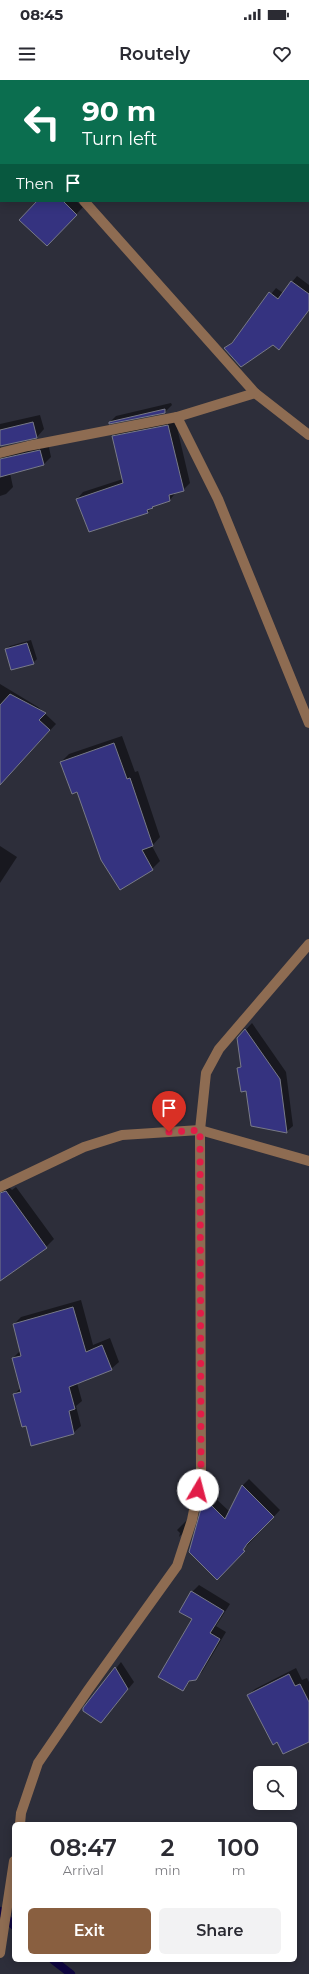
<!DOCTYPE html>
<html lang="en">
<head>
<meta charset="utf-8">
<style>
  body { margin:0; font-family:Montserrat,sans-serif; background:#f2f2f3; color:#2b2b33; height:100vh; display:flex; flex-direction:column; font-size:15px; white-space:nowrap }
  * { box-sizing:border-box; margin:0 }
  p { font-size:13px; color:#7c7c81 }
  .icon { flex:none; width:22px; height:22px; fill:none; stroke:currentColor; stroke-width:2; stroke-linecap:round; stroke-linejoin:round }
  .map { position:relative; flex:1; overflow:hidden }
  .side { position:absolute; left:12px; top:1742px; width:285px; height:140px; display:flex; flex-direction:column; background:#fff; border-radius:6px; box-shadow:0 2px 10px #0003 }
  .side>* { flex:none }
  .top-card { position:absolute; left:0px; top:0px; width:309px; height:122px; box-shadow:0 2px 10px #0003; background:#0b6e4f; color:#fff; overflow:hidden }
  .fabs { position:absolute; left:253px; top:1686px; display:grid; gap:8px }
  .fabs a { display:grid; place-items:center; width:44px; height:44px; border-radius:6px; background:#fff; box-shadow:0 2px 10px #0003; font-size:20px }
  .pin { position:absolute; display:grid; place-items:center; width:34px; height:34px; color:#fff; margin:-41px -17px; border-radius:50% 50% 50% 0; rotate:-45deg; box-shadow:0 0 4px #0007 }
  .pin .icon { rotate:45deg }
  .me { position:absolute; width:44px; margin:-22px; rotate:8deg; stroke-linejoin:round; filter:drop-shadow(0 0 3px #0008) }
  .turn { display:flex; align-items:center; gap:14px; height:84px; padding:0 16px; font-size:18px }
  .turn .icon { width:52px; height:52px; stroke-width:2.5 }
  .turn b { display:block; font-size:28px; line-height:34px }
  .then { display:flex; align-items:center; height:38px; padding:0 16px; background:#0003; gap:8px; font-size:15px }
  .eta { display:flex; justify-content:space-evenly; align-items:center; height:68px; text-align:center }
  .eta b { font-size:24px; font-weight:600; line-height:28px }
  .cta { display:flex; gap:8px; margin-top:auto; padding:8px 16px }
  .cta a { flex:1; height:46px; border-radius:6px; background:#895f40; color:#fff; font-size:16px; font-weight:600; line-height:46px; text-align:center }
  .cta a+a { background:#f2f2f3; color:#2b2b33 }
  .status { display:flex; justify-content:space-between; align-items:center; height:28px; padding:0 20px; background:#fff; direction:ltr }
  .status svg { height:11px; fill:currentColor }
  header { display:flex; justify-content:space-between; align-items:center; height:52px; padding:0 16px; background:#fff; font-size:18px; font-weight:600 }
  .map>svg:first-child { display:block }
</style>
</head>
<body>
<div class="status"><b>08:45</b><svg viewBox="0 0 49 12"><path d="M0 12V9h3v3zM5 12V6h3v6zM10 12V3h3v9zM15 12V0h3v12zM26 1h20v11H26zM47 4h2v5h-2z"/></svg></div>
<header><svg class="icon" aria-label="menu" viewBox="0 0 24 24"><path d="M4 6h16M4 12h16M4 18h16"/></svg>Routely<svg class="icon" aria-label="heart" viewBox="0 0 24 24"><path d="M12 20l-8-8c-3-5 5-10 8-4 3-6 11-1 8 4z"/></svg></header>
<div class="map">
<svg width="309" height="1894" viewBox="0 0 309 1894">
  <rect width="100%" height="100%" fill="#2d2e3a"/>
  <g fill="#0007">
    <path d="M38 121H76L83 127 47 165Z"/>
    <path d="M297 196 309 205V230L285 263 279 269 273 264 226 268 235 259 276 208 283 213Z"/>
    <path d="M171 323 172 325 165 332 110 342 116 336Z"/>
    <path d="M40 335 44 349 37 357 1 365V367L3 371 48 363 51 377 44 384 10 393 13 407 6 414 0 416V344Z"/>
    <path d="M175 339 190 403 183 410 176 412 170 420 155 425 148 432 77 419 83 412 123 399 113 357 119 350Z"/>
    <path d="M31 560 37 579 33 583 6 569 10 566Z"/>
    <path d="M0 604 38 627 56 644 0 704Z"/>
    <path d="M122 656 135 692 138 691 160 757 152 766 160 781 152 789 120 809 78 710 61 682 69 674Z"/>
    <path d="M0 766 17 777 0 803Z"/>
    <path d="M252 943 286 992 293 1046 286 1052 247 1010 239 988 242 985 238 958Z"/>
    <path d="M0 1106H8L12 1110 16 1107 54 1159 46 1167 0 1191Z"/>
    <path d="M81 1220 93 1265 110 1258 119 1282 111 1289 77 1303 82 1321 76 1326 81 1346 73 1353 26 1345 14 1314 21 1308 13 1278 21 1270 14 1244 21 1237Z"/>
    <path d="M249 1399 280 1430 217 1498 202 1426 213 1416 230 1432 243 1405Z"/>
    <path d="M190 1437 186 1450 179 1457 180 1453 177 1450Z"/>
    <path d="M199 1505 230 1524 216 1546 226 1552 202 1592 195 1599 191 1600 183 1610 193 1539 180 1531 192 1512Z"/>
    <path d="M121 1582 134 1602 101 1642 84 1629Z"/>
    <path d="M296 1588 302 1600 307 1598 309 1602V1661L248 1615 255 1609Z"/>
  </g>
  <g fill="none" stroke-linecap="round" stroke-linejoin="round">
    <g stroke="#0f0640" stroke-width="8">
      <path d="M0 1831 14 1846"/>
      <path d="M53 1880 71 1894"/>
    </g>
  </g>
  <g fill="#353380" stroke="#787a88">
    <path d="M37 121H63L77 135 47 166 19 140Z"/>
    <path d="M291 201 309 214V230L279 270 273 265 241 287 224 268 232 263 269 212 278 219Z"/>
    <path d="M165 329V333L109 344V342Z"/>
    <path d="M33 342 37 358 0 366V350Z"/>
    <path d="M168 345 184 411 169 415 170 421 152 427 153 428 147 430 148 433 89 452 76 419 123 403 112 356Z"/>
    <path d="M40 370 44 385 0 397V379Z"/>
    <path d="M27 563 34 584 11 590 5 569Z"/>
    <path d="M10 614 46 633 39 640 50 650 0 705V625Z"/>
    <path d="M114 663 127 699 130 698 153 766 142 770 153 790 120 810 101 780 77 712 72 714 60 682Z"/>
    <path d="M245 949 280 999 287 1053 251 1046 246 1011 241 1012 237 988 241 987 237 958Z"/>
    <path d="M6 1111 47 1168 0 1201V1113Z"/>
    <path d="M73 1227 86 1272 102 1265 112 1290 69 1307 75 1329 69 1331 74 1354 31 1366 26 1346 22 1347 13 1314 21 1312 12 1278 21 1276 13 1244Z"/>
    <path d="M242 1405 274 1437 247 1464 243 1470 245 1471 217 1500 189 1472 202 1425 207 1421 225 1439Z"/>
    <path d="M191 1511 224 1531 210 1553 220 1559 196 1600 189 1601 183 1611 158 1597 192 1539 179 1532Z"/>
    <path d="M115 1587 128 1609 101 1643 83 1631V1628Z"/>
    <path d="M289 1594 295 1606 300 1604 309 1622V1662L283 1674 277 1662 273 1665 247 1615Z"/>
  </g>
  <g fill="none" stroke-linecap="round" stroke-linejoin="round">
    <g stroke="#8e6c52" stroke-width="10">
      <path d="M0 27 1 29"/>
      <path d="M84 121 255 313 309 355"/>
      <path d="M177 337 218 419 309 643"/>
      <path d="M0 373 28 366 177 337 255 313"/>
      <path d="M0 1107 84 1067 122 1055 200 1050 309 1081"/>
      <path d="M20 1744 21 1733 38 1683 88 1610 177 1486 192 1440 201 1395 200 1050 206 993 219 969 309 864"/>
      <path d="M0 1873 14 1781"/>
    </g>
  </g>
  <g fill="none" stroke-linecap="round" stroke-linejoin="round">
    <path stroke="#e11d48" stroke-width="7" stroke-dasharray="0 12.6" d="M169 1052 200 1050 201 1395 198 1410"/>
  </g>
</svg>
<div class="fabs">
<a><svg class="icon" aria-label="search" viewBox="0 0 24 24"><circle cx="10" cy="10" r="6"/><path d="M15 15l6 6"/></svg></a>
</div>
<div class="pin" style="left:169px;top:1052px;background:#d93025"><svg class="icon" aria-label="arrive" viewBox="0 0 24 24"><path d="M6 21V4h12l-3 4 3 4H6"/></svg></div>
<svg class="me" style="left:198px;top:1410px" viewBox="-20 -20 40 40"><circle r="19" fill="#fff"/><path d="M0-13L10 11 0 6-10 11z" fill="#e11d48"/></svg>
<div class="top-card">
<div class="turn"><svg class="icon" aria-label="left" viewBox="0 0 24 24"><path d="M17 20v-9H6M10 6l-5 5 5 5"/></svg><div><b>90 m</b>Turn left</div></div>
<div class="then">Then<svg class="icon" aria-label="arrive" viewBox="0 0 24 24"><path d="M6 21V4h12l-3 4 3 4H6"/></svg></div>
</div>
<section class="side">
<div class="eta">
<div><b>08:47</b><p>Arrival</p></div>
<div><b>2</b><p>min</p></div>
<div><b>100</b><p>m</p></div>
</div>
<div class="cta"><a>Exit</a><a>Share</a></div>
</section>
</div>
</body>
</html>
